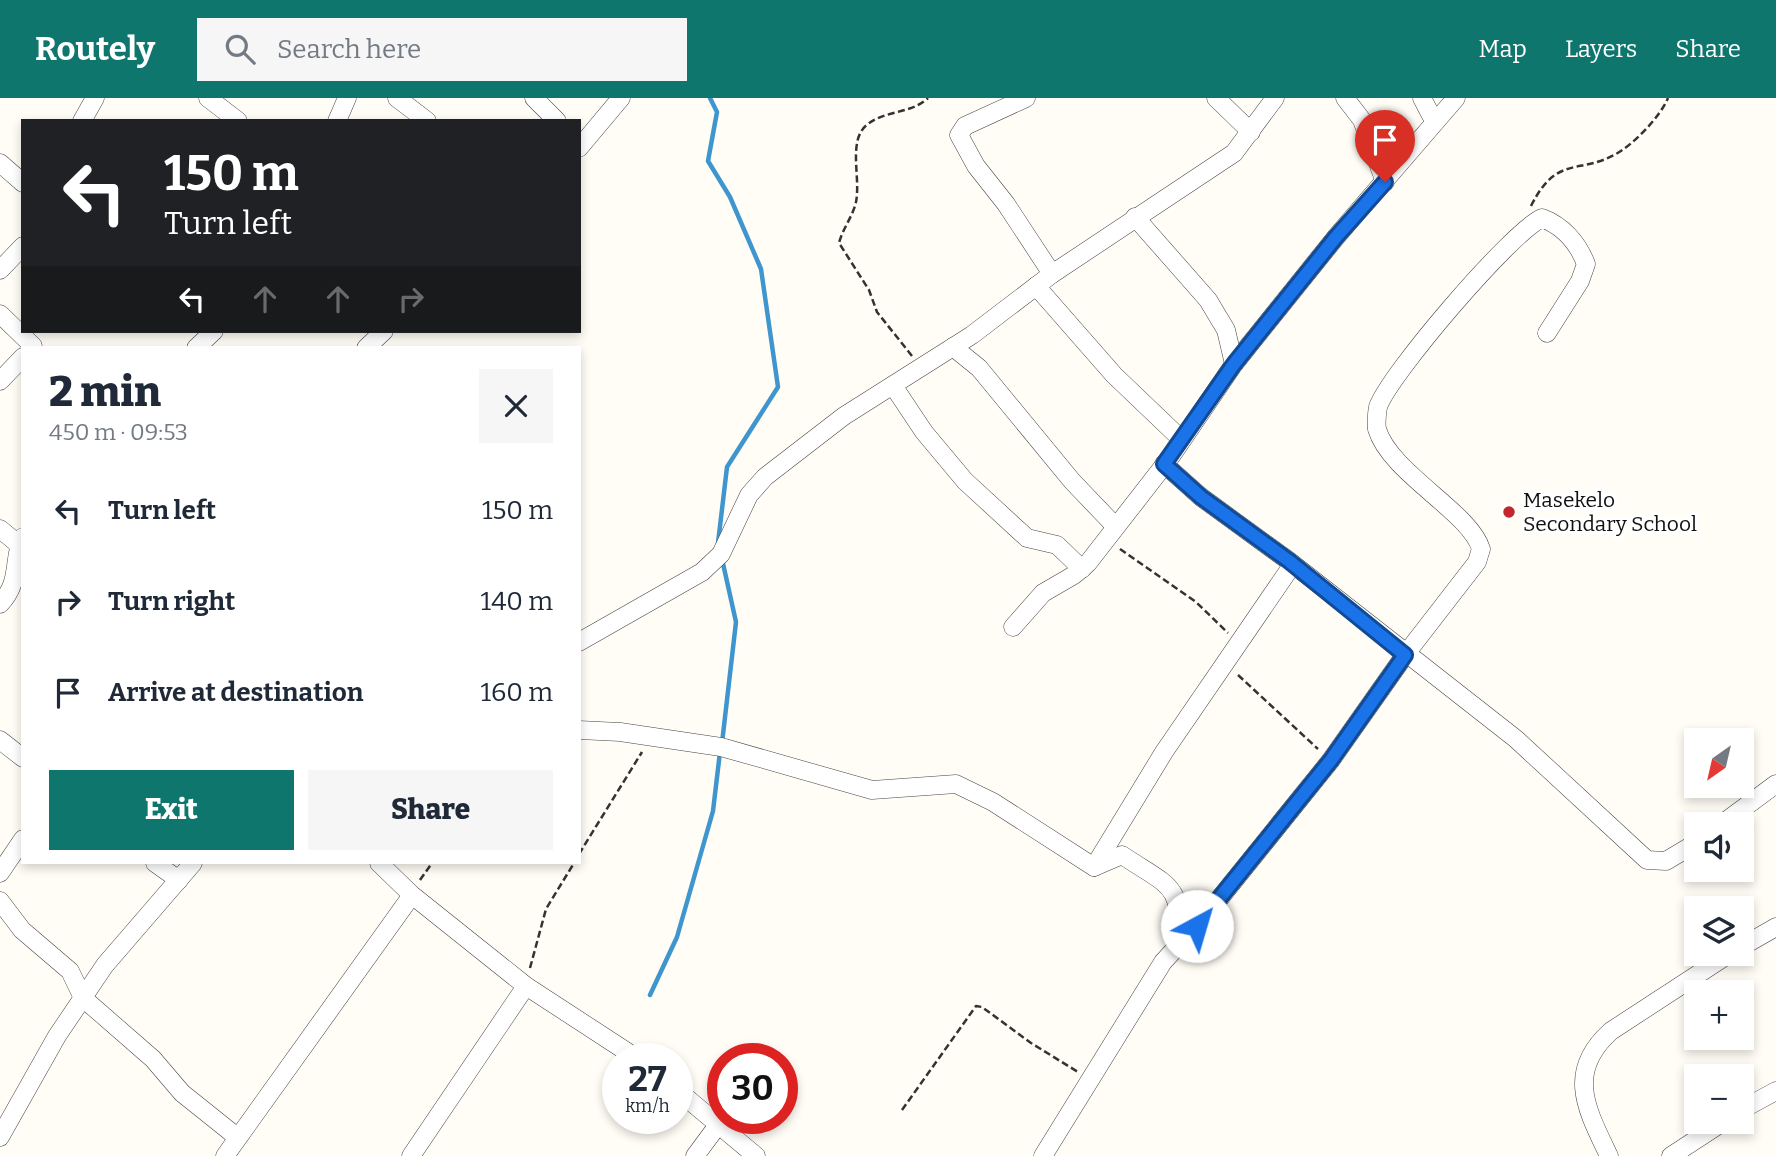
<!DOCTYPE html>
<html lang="en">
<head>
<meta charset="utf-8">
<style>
  body { margin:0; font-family:Bitter,serif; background:#f6f6f7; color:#1f2937; height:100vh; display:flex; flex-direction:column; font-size:26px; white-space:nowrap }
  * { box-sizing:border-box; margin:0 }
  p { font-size:23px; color:#747a83 }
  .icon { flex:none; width:38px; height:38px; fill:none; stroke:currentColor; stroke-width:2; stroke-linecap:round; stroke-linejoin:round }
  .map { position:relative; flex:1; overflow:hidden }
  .sheet { position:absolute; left:21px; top:248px; width:560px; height:518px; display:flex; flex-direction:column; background:#fff; border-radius:0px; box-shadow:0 4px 10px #0003 }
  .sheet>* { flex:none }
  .hud { position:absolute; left:21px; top:21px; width:560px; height:214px; border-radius:0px; box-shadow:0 4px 10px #0003; background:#202124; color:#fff; overflow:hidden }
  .needle { width:46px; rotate:214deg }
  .controls { position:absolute; left:1684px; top:630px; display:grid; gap:14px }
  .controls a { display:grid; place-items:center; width:70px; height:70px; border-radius:0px; background:#fff; box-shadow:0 4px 10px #0003; font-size:35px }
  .speed { position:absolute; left:602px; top:945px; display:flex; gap:14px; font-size:35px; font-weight:700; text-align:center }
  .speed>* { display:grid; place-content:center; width:91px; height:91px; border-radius:50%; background:#fff; box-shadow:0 4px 10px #0003; line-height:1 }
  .speed small { font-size:18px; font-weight:400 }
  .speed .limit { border:10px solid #d22; background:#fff; color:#111 }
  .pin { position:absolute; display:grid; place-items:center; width:60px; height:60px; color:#fff; margin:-72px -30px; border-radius:50% 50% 50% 0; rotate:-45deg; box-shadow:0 0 7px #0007 }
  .pin .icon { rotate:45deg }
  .me { position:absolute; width:77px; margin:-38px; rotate:39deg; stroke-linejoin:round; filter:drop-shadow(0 0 5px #0008) }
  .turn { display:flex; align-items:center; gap:24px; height:147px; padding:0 28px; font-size:32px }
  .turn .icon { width:91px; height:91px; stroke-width:2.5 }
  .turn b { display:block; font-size:49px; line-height:60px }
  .lanes { display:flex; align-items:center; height:66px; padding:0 28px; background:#0003; justify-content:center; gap:35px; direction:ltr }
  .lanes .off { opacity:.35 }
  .round { display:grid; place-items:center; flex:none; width:74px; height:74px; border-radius:0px; background:#f6f6f7 }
  .head { display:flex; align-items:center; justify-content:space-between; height:119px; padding:0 28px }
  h1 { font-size:42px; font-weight:800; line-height:52px }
  .cta { display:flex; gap:14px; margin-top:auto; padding:14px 28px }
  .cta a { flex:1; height:80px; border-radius:0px; background:#0f766e; color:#fff; font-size:28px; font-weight:800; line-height:80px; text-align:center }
  .cta a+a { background:#f6f6f7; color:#1f2937 }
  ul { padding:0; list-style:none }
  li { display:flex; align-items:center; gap:21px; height:91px; padding:0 28px }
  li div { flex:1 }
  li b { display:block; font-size:26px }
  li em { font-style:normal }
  header { display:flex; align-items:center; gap:42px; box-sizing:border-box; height:98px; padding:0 35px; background:#0f766e; color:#fff }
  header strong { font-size:33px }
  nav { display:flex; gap:38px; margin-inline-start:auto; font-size:24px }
  .search { width:490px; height:63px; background:#f6f6f7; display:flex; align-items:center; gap:18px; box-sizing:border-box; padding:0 24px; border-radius:0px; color:#747a83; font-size:26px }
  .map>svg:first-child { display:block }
</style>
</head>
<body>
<header>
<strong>Routely</strong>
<div class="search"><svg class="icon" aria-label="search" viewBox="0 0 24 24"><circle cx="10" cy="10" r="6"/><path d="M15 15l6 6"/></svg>Search here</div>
<nav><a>Map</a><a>Layers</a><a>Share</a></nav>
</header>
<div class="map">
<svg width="1776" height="1058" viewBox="0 0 1776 1058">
  <rect width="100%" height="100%" fill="#fffdf5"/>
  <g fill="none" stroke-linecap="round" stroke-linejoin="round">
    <g stroke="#3f96cf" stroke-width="4.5">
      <path d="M710 0 717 14 708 63 730 99 761 171 778 289 727 369 718 445"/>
      <path d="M722 645 736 524 722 461"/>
      <path d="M650 897 677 839 713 713 720 654"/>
    </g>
    <g stroke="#444" stroke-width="19">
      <g id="minor">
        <path d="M208 0 238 23"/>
        <path d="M397 0 427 23"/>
        <path d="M534 0 557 23"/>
        <path d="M1026 0 965 28 959 37 976 68 1006 106 1052 176"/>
        <path d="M1216 0 1251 34"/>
        <path d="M1345 0 1362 22 1385 84"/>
        <path d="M1422 0 1434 23"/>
        <path d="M82 23 95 0"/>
        <path d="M337 23 347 0"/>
        <path d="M579 50 621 0"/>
        <path d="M0 65 23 85"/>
        <path d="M1135 119 1208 202 1226 232 1234 266"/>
        <path d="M0 172 23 148"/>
        <path d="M1036 188 1114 277 1182 342"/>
        <path d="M0 216 33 248"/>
        <path d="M953 249 979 270 1072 383 1115 428"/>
        <path d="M196 250 214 233"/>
        <path d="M366 250 384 233"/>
        <path d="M0 283 23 259"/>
        <path d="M894 289 924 334 965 383 1027 440 1057 447 1082 471"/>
        <path d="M1164 366 1201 399 1289 463 1516 641 1647 762 1666 763 1696 745"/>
        <path d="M0 431 23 450"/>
        <path d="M0 506C22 483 12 459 23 439"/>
        <path d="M1013 529 1043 495 1074 477 1088 465 1172 357 1234 266 1336 139 1456 0"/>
        <path d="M579 544 702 474 721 456 749 397 765 379 844 318 972 237 1052 176 1234 55 1275 0"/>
        <path d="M579 632 620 634 721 649 872 692 956 686 993 704 1094 769 1122 757C1169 789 1183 785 1178 845"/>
        <path d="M0 642 23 660"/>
        <path d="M1722 726 1776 686"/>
        <path d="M155 765 179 782"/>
        <path d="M379 765 412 797 526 888 638 961"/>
        <path d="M1094 769 1164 654 1293 466"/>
        <path d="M0 775 23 741"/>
        <path d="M0 803 22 832 70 873 83 900 153 961 182 995 237 1039"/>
        <path d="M1741 849 1776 829"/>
        <path d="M677 992 756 1058"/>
        <path d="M1741 1012 1776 993"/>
        <path d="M0 1039 57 938 105 867 193 765"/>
        <path d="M225 1058 412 797"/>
        <path d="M411 1058 526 888"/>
        <path d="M695 1058 718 1027"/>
        <path d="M1043 1058 1163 864 1207 816 1331 662 1405 557 1477 464 1481 451C1470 414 1390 375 1377 331 1376 326 1377 314 1378 309 1389 277 1511 134 1542 120 1563 128 1578 145 1586 166L1580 183 1547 235"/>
        <path d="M1609 1058C1587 1012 1565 974 1611 933L1729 856"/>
        <path d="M1671 1058 1723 1024"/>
      </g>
    </g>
    <g stroke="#333" stroke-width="2.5" stroke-dasharray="7 3.5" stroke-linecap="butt">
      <path d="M1531 108C1557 56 1579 77 1616 56 1634 46 1660 19 1668 0"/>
      <path d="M912 258 877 214 869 192 839 145C843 130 853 118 856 104 861 79 847 41 868 26 886 12 911 16 928 0"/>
      <path d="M1120 451 1196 504 1228 535"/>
      <path d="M1238 577 1318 651"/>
      <path d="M579 756 642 654"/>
      <path d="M420 782 432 765"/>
      <path d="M530 870 546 811 574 765"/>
      <path d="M902 1012 976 908 982 909 1031 945 1078 974"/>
    </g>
    <use href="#minor" stroke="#fff" stroke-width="18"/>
  </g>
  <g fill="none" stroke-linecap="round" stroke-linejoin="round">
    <g stroke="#114b97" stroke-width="18">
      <path id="route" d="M1197 828 1331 662 1405 557 1289 463 1201 399 1164 366 1234 266 1336 139 1385 84"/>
    </g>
    <use href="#route" stroke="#1a73e8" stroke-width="12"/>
  </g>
  <circle fill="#c4262e" stroke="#fff" stroke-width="2.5" cx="1509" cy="414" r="7"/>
  <g text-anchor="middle" stroke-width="7" stroke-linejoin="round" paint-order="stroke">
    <g font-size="21" fill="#111" stroke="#fff" text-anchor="start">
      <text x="1523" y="409">Masekelo<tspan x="1523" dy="24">Secondary School</tspan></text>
    </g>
  </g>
</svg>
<div class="controls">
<a><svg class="needle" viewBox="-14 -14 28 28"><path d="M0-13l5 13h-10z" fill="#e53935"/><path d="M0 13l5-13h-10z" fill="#747a83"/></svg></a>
<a><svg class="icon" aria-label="sound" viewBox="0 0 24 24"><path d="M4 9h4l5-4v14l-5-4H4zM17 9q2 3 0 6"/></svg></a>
<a><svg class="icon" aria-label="layers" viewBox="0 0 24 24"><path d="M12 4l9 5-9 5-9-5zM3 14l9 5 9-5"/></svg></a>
<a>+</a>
<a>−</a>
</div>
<div class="speed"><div>27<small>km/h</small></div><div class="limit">30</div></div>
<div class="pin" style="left:1385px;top:84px;background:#d93025"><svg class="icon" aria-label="arrive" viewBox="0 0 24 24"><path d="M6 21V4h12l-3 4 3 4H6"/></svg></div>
<svg class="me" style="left:1197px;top:828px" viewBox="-20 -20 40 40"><circle r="19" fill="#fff"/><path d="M0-13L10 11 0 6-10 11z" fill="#1a73e8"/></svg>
<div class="hud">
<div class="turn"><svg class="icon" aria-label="left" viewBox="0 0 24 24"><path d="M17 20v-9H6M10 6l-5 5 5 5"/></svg><div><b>150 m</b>Turn left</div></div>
<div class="lanes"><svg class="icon" aria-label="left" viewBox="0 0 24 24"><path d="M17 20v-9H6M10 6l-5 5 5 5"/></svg><svg class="icon off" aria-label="ahead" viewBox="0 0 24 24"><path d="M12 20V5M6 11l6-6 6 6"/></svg><svg class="icon off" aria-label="ahead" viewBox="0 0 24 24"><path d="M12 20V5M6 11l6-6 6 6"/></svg><svg class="icon off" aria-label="right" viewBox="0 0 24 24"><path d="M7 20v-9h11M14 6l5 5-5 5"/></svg></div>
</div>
<section class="sheet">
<div class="head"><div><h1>2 min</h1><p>450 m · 09:53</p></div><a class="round"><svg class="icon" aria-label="close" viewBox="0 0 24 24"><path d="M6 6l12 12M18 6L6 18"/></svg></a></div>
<ul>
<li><svg class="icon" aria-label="left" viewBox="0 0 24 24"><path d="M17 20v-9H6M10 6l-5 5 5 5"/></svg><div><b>Turn left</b></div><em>150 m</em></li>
<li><svg class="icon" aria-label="right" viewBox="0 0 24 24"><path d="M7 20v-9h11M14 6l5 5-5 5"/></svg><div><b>Turn right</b></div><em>140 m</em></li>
<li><svg class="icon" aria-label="arrive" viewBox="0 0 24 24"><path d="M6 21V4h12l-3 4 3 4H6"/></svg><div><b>Arrive at destination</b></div><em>160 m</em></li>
</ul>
<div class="cta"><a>Exit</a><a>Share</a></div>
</section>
</div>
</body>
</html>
